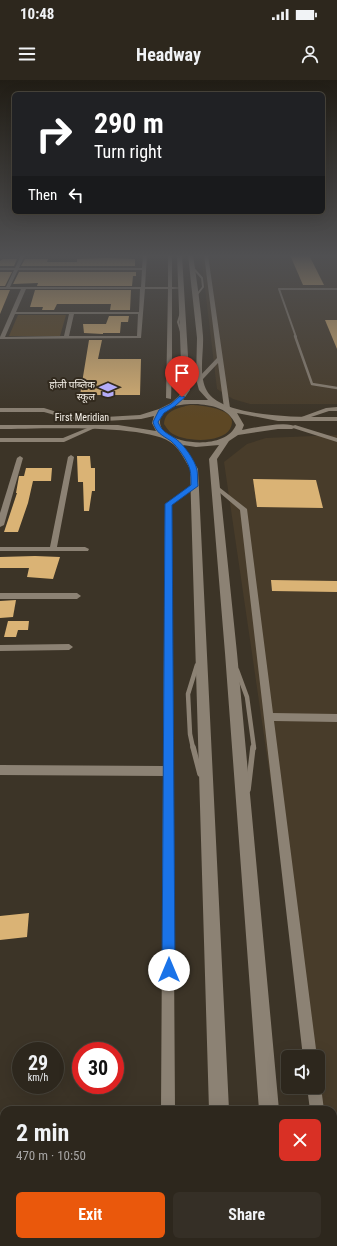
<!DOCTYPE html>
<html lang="en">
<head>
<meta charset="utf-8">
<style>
  body { margin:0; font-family:"Roboto Condensed","Noto Sans Devanagari",sans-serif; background:#352f26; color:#f1f3f6; height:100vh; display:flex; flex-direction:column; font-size:15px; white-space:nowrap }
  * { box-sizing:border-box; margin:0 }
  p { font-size:13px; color:#a7a5a4 }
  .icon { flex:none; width:22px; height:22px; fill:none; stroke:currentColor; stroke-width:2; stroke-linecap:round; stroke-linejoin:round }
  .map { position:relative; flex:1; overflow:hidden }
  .panel { position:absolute; left:0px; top:1026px; width:337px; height:140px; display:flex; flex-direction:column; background:#2d271d; border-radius:12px 12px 0 0; box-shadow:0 4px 16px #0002,0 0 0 1px #48443b }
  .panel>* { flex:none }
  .top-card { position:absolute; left:12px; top:12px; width:313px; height:122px; border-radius:6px; box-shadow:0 4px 16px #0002,0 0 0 1px #48443b; background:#202124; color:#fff; overflow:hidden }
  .fabs { position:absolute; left:281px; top:970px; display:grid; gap:8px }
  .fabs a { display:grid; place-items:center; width:44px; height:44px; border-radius:6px; background:#2d271d; box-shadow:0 4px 16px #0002,0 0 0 1px #48443b; font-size:20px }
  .speed { position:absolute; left:12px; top:962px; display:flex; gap:8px; font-size:20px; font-weight:700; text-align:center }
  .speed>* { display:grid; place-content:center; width:52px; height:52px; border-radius:50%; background:#2d271d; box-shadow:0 4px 16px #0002,0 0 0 1px #48443b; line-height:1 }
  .speed small { font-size:10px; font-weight:400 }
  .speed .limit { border:6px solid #d22; background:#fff; color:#111 }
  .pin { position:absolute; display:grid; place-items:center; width:34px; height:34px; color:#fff; margin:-41px -17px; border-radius:50% 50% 50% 0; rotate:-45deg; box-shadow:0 0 4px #0007 }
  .pin .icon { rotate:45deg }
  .me { position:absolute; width:44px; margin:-22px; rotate:0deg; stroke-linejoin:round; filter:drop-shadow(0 0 3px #0008) }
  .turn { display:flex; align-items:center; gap:14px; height:84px; padding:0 16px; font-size:18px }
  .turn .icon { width:52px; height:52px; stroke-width:2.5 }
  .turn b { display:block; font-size:28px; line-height:34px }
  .then { display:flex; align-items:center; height:38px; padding:0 16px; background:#0003; gap:8px; font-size:15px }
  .round { display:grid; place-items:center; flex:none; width:42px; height:42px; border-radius:6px; background:#352f26 }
  .overview { display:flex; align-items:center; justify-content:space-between; height:68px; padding:0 16px }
  h1 { font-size:24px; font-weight:700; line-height:30px }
  .cta { display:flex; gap:8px; margin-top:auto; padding:8px 16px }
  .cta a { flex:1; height:46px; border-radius:6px; background:#ea580c; color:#fff; font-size:16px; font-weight:700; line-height:46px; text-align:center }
  .cta a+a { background:#352f26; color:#f1f3f6 }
  .status { display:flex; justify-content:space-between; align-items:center; height:28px; padding:0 20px; background:#2d271d; direction:ltr }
  .status svg { height:11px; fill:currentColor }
  header { display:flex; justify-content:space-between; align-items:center; height:52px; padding:0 16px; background:#2d271d; font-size:18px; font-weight:700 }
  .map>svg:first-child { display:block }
</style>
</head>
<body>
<div class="status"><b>10:48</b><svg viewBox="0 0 49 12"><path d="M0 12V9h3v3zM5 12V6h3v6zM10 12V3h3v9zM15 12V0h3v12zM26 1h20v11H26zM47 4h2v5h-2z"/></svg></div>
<header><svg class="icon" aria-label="menu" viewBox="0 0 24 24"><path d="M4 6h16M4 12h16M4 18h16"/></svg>Headway<svg class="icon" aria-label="person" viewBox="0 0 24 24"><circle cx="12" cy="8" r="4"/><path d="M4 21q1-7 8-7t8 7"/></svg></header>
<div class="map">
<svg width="337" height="1166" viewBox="0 0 337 1166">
  <rect width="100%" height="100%" fill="#3c3427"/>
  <g fill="#483c2a">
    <path d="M201 175H337V324H250L233 319 217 309Z"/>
    <path d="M337 355V1159L333 1132V1030H318V977H311L224 382 247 364 266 358Z"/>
  </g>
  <g fill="#5d4724">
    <path d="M18 235H66L60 256H9Z"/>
    <path d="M190 325C201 325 242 329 230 349 221 364 182 362 170 352 168 350 166 347 164 344 165 330 178 328 190 325Z"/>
  </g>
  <g fill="#dab375">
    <path d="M290 175H309L324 205H303Z"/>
    <path d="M107 178 135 179V186H21L25 179H48L47 182H77V179Z"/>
    <path d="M3 179H17L14 186H0V181Z"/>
    <path d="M0 192H12L5 206H0Z"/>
    <path d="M19 192H136V196H133L132 206H37L38 203 13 204Z"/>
    <path d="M0 210H10L0 234Z"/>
    <path d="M35 210H131L130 230H110L111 224H57L54 230H42L43 227H30Z"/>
    <path d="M109 236H129L128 242H121L120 253H103V254L84 253 83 244H106Z"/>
    <path d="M325 240H337V269Z"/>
    <path d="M89 260H102L98 279H141L140 315H80Z"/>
    <path d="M77 376H90L91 388H95V411H92L89 431H84L83 402H78Z"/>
    <path d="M26 388H52L51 401H33L28 423 18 452H4L17 413H16L19 396H24Z"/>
    <path d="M253 399 316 400 323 428 257 427Z"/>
    <path d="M35 476 60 477 53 499 27 497 29 488H0V477Z"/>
    <path d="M271 500 337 501V512L272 511Z"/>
    <path d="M16 520 13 537 0 538V521Z"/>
    <path d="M8 541H29L28 550H18L16 557H4Z"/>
    <path d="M29 833 27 857 0 860V836Z"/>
  </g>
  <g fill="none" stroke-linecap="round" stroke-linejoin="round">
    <g stroke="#8c8274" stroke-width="2">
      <path d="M193 188 202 198 203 207 195 217"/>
      <path d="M182 229 178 242 182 255"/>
      <path d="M296 257 279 209H337"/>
    </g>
    <path stroke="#8c8274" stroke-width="2.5" d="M295 256 312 304 337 308"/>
    <g stroke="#8c8274" stroke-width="4.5">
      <path d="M237 590 247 617 254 668"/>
      <path d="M193 668 190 654 188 614 197 585"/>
    </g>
    <g stroke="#8c8274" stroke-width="5.5">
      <path d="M193 667 200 694"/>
      <path d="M248 710 253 667"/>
    </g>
    <g fill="#8c8274" fill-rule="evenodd">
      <path d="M21 175H25L19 188H142L143 175H147L145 207H168V175H172V207L183 208 172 209V282L188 291 183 292 172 286 171 319 166 318 168 209H145L141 258 0 259V257L21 209H0V207H6L14 190H0V188H15ZM18 190H142L141 207H10ZM26 209H140L139 232H16ZM15 234H69L64 256 5 257ZM74 234H138L137 256H69Z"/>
      <path d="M204 175H208L230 328 227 330 224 328 218 283 203 299 198 298 217 278Z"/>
      <path d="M337 327V331H329L299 341 296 339 326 328Z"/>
      <path d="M0 328H44L79 339 76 341 44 332H0Z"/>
      <path d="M295 345 337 358V362L293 348V346Z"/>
      <path d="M92 346 97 347 64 362H0V358H63Z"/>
      <path d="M71 375 74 377 57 467H85L89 469 88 471H0V467H50L68 377Z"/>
      <path d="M20 376 23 378 4 445 0 447V433L17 378Z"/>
      <path d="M194 404 197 406 196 407 171 425 175 1030H161L163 696 0 695V685L163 686 165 424Z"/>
      <path d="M215 404 247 429 273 633 337 634V642L274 641 317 977H303L240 430 213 407 212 406Z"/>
      <path d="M0 513H77L81 516 77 519H0Z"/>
      <path d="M69 564 73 567 69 570 0 571V565Z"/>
      <path d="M318 1001 321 1007 324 1030H310L307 1007H318Z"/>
      <path d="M333 1152 337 1153V1166H326L325 1162H333Z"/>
      <rect x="160" y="1162" width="16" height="4"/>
    </g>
    <g fill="#8c8274" fill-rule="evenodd">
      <path d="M177 175H182L190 310 183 320H208L199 310 196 299 197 258 188 175H193C197 202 201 229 203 256 204 273 198 295 207 311 223 339 308 337 337 337V341H278L237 333 244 345 242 350C253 348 288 340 296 347L292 349H278L238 355 229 361 217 379 237 573 279 1030H259L225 573 209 379 219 365 196 367 183 365 198 389 229 1030H209L190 389C185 380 180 370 173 364 150 343 34 349 0 349V345H118L156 351 152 343 154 336 141 339 105 341 101 339 105 337 140 335 159 329 171 323 179 316 182 310ZM198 324C215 326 228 328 236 345 227 367 185 366 167 354 163 351 160 347 160 342 160 324 186 324 198 324Z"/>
      <rect x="214" y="1162" width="22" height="4"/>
      <path d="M269 1162H291L292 1166H270Z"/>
    </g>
  </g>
  <linearGradient id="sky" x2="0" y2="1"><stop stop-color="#211d15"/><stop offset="0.52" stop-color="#505052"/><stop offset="1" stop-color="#505052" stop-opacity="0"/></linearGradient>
  <rect width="337" height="338" fill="url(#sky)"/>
  <path fill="#1a73e8" stroke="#114b97" d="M180 316 185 317 175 326 164 333 158 342C162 352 167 353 176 359 184 365 195 380 197 390 198 395 197 401 198 406L172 425 175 890 173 894 169 896 164 894 162 890 165 424 191 405C191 400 191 394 190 390 188 381 178 367 171 361 162 355 156 353 153 342L159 330 171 324Z"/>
  <defs>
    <g id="school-bare" transform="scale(1.38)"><path d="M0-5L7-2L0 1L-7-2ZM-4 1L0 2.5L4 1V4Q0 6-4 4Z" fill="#b4acf9" stroke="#322a1e" stroke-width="2.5" paint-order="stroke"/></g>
  </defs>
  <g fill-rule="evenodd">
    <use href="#school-bare" x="108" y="310"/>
  </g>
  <g text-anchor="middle" stroke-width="4" stroke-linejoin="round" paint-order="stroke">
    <g font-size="10" fill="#f8f3eb" stroke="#322a1e" text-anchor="end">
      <text x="95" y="308">होली पब्लिक<tspan x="95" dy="12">स्कूल</tspan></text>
    </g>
    <g font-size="10" fill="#f8f3eb" stroke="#322a1e">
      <text x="82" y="341">First Meridian</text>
    </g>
  </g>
</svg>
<div class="fabs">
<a><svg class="icon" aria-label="sound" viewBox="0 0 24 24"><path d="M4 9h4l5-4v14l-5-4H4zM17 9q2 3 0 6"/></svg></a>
</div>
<div class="speed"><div>29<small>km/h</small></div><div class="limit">30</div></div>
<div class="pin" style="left:182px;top:317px;background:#d93025"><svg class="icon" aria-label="arrive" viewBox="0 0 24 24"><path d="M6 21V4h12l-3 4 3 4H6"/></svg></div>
<svg class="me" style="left:169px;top:890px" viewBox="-20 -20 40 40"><circle r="19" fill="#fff"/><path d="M0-13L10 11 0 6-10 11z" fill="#1a73e8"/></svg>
<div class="top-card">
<div class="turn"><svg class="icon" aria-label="right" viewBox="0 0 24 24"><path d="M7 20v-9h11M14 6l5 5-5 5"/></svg><div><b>290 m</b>Turn right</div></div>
<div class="then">Then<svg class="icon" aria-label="left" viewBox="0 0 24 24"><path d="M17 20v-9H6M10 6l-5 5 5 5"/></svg></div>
</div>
<section class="panel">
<div class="overview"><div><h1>2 min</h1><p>470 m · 10:50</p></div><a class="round" style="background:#d93025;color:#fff"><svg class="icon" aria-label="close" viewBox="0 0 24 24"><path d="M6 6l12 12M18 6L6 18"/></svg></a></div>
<div class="cta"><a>Exit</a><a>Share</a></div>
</section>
</div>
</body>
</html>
